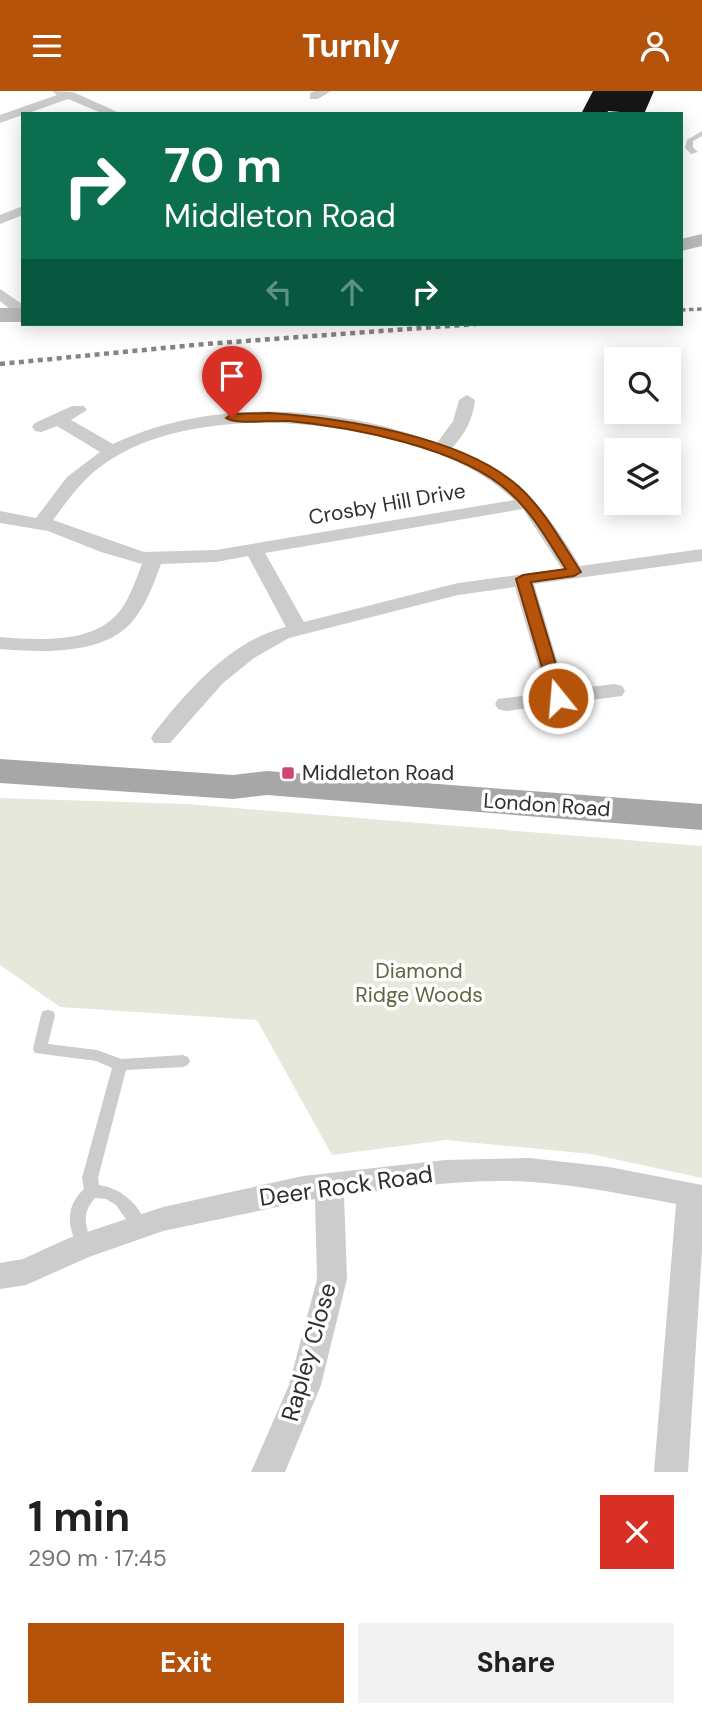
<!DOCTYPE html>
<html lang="en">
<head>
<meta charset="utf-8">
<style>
  body { margin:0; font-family:"DM Sans",sans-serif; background:#f2f2f2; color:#202124; height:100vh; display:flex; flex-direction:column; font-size:26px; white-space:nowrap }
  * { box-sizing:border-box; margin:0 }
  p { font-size:23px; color:#757577 }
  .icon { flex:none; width:38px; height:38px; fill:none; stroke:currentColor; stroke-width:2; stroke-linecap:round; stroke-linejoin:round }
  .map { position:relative; height:1381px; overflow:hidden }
  .sheet { display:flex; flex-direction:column; background:#fff; flex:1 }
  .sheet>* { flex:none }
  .banner { position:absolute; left:21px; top:21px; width:662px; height:214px; border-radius:0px; box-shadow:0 4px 18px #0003; background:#0b6e4f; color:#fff; overflow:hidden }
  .tools { position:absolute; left:604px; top:256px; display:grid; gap:14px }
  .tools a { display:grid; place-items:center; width:77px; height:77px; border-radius:0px; background:#fff; box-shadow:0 4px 18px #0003; font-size:35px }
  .pin { position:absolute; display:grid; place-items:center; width:60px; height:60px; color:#fff; margin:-72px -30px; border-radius:50% 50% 50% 0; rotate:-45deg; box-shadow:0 0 7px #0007 }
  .pin .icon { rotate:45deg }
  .me { position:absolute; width:77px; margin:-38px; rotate:343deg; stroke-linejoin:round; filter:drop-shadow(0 0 5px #0008) }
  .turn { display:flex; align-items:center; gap:24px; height:147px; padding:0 28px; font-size:32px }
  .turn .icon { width:91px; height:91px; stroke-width:2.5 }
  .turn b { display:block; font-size:49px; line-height:60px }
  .lanes { display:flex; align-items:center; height:66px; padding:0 28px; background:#0003; justify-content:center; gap:35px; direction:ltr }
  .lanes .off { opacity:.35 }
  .round { display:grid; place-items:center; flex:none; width:74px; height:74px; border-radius:0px; background:#f2f2f2 }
  .overview { display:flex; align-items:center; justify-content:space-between; height:119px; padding:0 28px }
  h1 { font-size:42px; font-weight:700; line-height:52px }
  .cta { display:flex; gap:14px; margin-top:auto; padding:14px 28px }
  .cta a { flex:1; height:80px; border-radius:0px; background:#b45309; color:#fff; font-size:28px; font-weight:700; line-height:80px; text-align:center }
  .cta a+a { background:#f2f2f2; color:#202124 }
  header { display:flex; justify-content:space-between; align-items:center; height:91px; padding:0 28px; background:#b45309; color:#fff; font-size:32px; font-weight:700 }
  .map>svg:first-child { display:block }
</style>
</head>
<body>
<header><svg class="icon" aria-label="menu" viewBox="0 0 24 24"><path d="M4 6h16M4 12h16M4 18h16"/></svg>Turnly<svg class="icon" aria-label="person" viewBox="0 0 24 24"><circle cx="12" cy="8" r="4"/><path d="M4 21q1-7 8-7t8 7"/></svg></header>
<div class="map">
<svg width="702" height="1381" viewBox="0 0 702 1381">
  <rect width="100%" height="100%" fill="#fff"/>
  <path fill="#e6e8dc" d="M0 707 187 713 702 755V1087L591 1063 446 1049 332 1064 257 929 60 916 0 874Z"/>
  <path fill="#161616" d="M593 0H654L644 23 608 20 607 23H581Z"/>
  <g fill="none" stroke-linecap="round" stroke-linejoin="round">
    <g fill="#ccc" fill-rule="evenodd">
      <path d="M702 40V45L693 50V56L698 61 691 63 685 57 687 49Z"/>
      <path d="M48 919 53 920 55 924 48 953 97 959 121 968 183 964 188 966 190 970 188 974 183 976 126 979 98 1087 99 1094C124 1098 138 1114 149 1136L147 1141 141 1143 135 1141 116 1114 106 1108 95 1107C81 1122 85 1136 93 1154L91 1159 85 1161 79 1159C68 1136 64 1117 84 1098L82 1087 112 977 96 970 35 962 33 958 41 924 43 920Z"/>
    </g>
    <g fill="#ccc" fill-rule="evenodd">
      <path d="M52 0 73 1 122 23H104L68 8 0 32V24L57 4Z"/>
      <path d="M315 0H331L318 8H310V2Z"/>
      <path d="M23 115V124L0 133V124Z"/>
      <path d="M0 198 22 213 23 228 13 227 10 218 0 210Z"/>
      <path d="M467 304 475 309C473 328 465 343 452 357 515 380 547 419 580 475L702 458V470L534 493 566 599 614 593 622 595 625 600 622 605 506 620 498 618 495 613 498 608 546 602 515 496 458 504 289 547 254 567 223 592 170 652H154L151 647 154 642C188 599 230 550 286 536L248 465 216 471 161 473C153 494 146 515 131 532 101 565 40 561 0 558V546C39 549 97 554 122 517 131 504 136 488 142 473L101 461 48 440 0 432V420L36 427 67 386 100 361 57 335 41 341 35 340 32 336 35 332 72 315H84L87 319 71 329 113 353C212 306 336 314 437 352L453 330 459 309ZM266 331C347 335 453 350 514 409L216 459 144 461 53 429C66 412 78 394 95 380 142 341 207 333 266 331ZM523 418 562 478 458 492 304 531 265 462Z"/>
      <path d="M530 1067 609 1076 702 1094V1159L688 1381H654L676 1113C628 1104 580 1094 532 1091 470 1087 406 1097 344 1104L347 1188 321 1294 285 1381H251L289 1294 317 1188 315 1108 163 1140 89 1166 26 1194 0 1198V1172L23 1168 69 1147 163 1116 303 1085 445 1069Z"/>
    </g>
    <g fill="#b9b9b9" fill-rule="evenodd">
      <path d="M702 143V155L681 160V148Z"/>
      <rect x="0" y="217" width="23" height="14"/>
    </g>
    <path fill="#a7a7a7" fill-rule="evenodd" d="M0 668 233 684 267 680 702 713V739L267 704 233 708 0 692Z"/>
    <path stroke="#848484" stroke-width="3.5" stroke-dasharray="4.5 3.5" stroke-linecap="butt" d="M681 219 702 218"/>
    <path stroke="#848484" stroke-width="4.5" stroke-dasharray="5 4.5" stroke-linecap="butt" d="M0 273 205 253 476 233"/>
  </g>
  <path fill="#b45309" stroke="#753606" stroke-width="2" d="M269 322C342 327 462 345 518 395 544 418 562 452 581 481L574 485 531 491 566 607 564 610 558 611 551 607 516 488 523 484 566 478C549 452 533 422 509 401 462 357 352 336 289 330 275 329 235 334 226 327L232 323Z"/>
  <rect fill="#d2457a" stroke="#fff" stroke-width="2.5" x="281" y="675" width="14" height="14" rx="3.5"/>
  <g text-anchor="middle" stroke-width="7" stroke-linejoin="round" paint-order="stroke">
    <g font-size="21" fill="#2f2f2f" stroke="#fff">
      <text transform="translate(387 413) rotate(-10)" y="7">Crosby Hill Drive</text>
      <text transform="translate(547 714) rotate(4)" y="7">London Road</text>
    </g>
    <g font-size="21" fill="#2f2f2f" stroke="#fff" text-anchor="start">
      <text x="302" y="689">Middleton Road</text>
    </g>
    <g font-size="21" fill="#5e6641" stroke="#fff">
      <text x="419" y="887">Diamond<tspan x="419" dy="24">Ridge Woods</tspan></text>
    </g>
    <g font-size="24" fill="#2f2f2f" stroke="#fff">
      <text transform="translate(346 1095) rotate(-8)" y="8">Deer Rock Road</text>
      <text transform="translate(309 1261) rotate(-74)" y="8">Rapley Close</text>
    </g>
  </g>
</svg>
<div class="tools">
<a><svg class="icon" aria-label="search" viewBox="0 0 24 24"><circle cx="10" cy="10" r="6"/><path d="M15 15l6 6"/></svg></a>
<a><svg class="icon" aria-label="layers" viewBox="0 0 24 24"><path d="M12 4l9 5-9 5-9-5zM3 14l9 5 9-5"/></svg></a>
</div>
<div class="pin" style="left:232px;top:327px;background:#d93025"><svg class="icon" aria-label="arrive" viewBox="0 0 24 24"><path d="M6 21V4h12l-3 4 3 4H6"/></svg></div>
<svg class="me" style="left:558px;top:607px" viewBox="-20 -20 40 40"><circle r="17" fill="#b45309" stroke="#fff" stroke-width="3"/><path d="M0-11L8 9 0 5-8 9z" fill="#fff"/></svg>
<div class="banner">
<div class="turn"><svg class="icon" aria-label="right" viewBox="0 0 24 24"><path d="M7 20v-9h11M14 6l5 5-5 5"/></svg><div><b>70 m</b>Middleton Road</div></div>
<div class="lanes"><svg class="icon off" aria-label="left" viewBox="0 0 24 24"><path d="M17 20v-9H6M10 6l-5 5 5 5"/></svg><svg class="icon off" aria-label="ahead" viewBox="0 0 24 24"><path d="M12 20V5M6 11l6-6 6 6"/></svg><svg class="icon" aria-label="right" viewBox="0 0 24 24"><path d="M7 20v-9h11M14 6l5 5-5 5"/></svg></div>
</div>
</div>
<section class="sheet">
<div class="overview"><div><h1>1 min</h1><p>290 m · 17:45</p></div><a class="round" style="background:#d93025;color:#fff"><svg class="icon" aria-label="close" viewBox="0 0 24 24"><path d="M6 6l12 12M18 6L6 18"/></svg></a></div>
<div class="cta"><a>Exit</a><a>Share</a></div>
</section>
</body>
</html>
